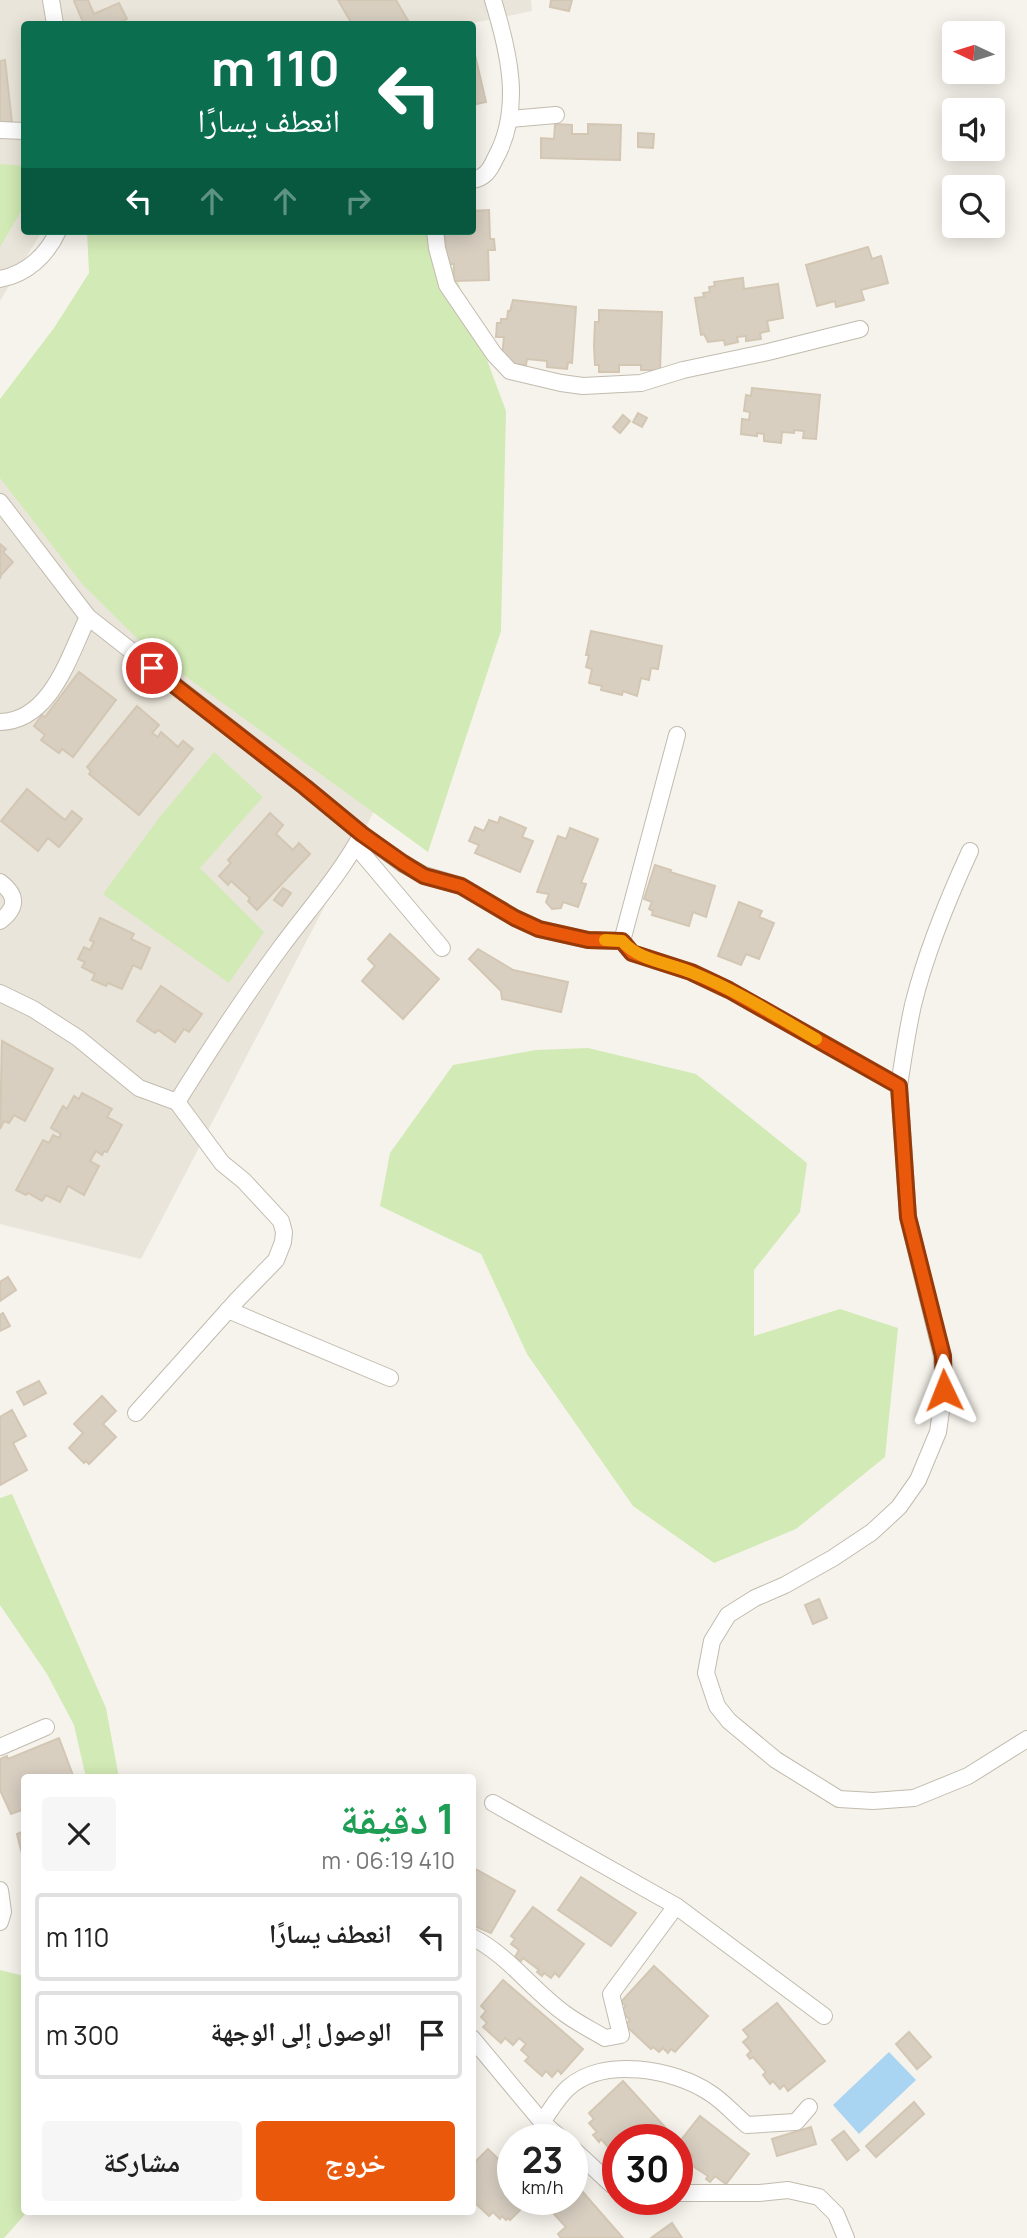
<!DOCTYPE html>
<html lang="ar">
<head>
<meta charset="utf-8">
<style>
  body { margin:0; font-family:Manrope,"Noto Naskh Arabic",sans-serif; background:#f6f6f6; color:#222; direction:rtl; height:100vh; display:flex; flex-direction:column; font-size:26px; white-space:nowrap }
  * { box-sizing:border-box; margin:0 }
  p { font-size:23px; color:#767676 }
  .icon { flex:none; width:38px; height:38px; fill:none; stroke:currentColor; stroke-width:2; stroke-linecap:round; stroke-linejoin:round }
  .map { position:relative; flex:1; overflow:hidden; direction:ltr }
  .sheet { position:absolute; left:21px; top:1774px; width:455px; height:441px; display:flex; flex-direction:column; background:#fff; border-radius:7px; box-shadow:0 4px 18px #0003; direction:rtl }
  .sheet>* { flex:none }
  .banner { position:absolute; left:21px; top:21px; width:455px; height:214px; border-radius:7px; box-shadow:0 4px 18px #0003; direction:rtl; background:#0b6e4f; color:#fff; overflow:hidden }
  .needle { width:46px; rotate:274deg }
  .fabs { position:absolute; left:942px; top:21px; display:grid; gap:14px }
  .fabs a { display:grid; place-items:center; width:63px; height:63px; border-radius:7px; background:#fff; box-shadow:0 4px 18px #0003; font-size:35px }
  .speed { position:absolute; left:497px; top:2124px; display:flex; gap:14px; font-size:35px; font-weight:700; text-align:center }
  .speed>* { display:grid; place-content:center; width:91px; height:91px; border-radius:50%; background:#fff; box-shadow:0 4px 18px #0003; line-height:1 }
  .speed small { font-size:18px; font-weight:400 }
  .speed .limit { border:10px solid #d22; background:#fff; color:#111 }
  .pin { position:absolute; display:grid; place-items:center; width:60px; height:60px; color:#fff; margin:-30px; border:4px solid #fff; border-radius:50%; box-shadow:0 2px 7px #0007 }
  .me { position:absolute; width:77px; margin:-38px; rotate:358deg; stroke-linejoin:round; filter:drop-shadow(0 0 5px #0008) }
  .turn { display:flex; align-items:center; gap:24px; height:147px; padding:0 21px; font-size:32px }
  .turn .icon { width:91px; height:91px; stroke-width:2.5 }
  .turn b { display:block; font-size:49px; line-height:60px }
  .lanes { display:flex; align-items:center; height:66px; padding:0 21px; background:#0003; justify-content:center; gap:35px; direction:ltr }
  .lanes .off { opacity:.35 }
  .round { display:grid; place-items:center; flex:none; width:74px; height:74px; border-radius:7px; background:#f6f6f6 }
  .head { display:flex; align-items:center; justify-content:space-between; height:119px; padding:0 21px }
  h1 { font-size:42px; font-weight:700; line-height:52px; color:#1e9e55 }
  .cta { display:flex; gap:14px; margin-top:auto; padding:14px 21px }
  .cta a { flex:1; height:80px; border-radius:7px; background:#ea580c; color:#fff; font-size:28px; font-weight:700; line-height:80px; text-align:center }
  .cta a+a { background:#f6f6f6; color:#222 }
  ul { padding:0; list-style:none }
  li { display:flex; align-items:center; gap:21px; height:88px; margin:0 14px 10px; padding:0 7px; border:4px solid #e0e0e0; border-radius:7px }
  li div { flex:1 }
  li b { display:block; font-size:26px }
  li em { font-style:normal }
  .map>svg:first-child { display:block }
</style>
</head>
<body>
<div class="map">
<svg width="1027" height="2238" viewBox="0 0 1027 2238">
  <rect width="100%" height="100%" fill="#f6f3ec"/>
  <g fill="#eae5da">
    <path d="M0 0H531L532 11 468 24H24V231H42L0 301Z"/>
    <path d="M0 468 382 796 141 1259 0 1224Z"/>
  </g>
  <g fill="#d2eab5">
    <path d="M0 164 24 166V206L0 247Z"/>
    <path d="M87 231H439L506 411 501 631 428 852 148 649 83 585 0 478V399L54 328 89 273Z"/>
    <path d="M214 752 263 797 200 868 264 932 229 983 103 894 159 818Z"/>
    <path d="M588 1048 696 1074 807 1163 800 1212 754 1270V1336L840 1309 898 1328 885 1457 796 1529 714 1563 633 1506 527 1354 481 1254 380 1206 390 1153 453 1065 536 1050Z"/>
    <path d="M12 1494 106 1708 119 1778H86L74 1725 47 1674 0 1605V1498Z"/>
    <path d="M0 1970 24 1976V2212H27L4 2238H0Z"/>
  </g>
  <path fill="#a9d4f2" d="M889 2052 916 2080 859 2134 833 2105Z"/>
  <g fill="#d8cfc1" stroke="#d3c7b4" stroke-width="2">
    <path d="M76 0H88L94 14 119 3 127 19 115 24H77L83 22 74 1Z"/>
    <path d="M338 0H396L410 24H352Z"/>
    <path d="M551 0H572L569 11 550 7Z"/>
    <path d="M472 42 486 102 472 105Z"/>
    <path d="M5 60 12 122 0 124V61Z"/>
    <path d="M555 124 572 125V134H588V124L621 125 620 160 541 158V138L554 139Z"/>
    <path d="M638 133 654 134 653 148 638 147Z"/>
    <path d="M489 210 490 239H494L495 250H488L489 280 454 281V264H446L445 231H472V211Z"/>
    <path d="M868 247 872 259 881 256 888 283 861 290 864 300 836 307 835 301 817 306 806 265Z"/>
    <path d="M743 278 744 289 778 284 783 318 767 321 769 331 760 333 761 339 746 341V336L737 337 738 342 725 345 724 340 708 342 704 334 701 335 695 298 704 297 703 293 710 292 709 287 715 286 714 282Z"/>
    <path d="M513 300 576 307 572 363 568 362 567 369 547 367V361L527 359 526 365 505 363 502 356 504 337H496L497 323H501V319H507L508 311H510Z"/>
    <path d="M599 310 662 312 660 370H641V365H619V372H599V365H595L594 346 595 322H599Z"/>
    <path d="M752 388 820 395 816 439 803 438 804 431 794 430V433L782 432 781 443 764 441V434L757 433V436L741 434 742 419 749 420 750 412 744 411 746 395 751 396Z"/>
    <path d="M638 413 647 418 642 427 633 422Z"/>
    <path d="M623 415 630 421 620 433 613 427Z"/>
    <path d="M0 544 6 549 3 552 13 562 1 575 0 579Z"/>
    <path d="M591 631 662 646 658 669 651 668 649 680 641 678 637 696 623 691 622 695 601 690 602 686 589 683 592 669 586 667 589 655H586Z"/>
    <path d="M79 672 116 700 73 757 62 749 59 753 41 740 45 735 34 726 42 715 45 717Z"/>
    <path d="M137 706 159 725 152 733 158 737 161 732 178 747 183 741 193 749 139 815 89 774 91 771 87 767Z"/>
    <path d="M27 789 65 820 72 811 82 819 59 847 48 838 38 851 1 821Z"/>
    <path d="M270 813 283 825 276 834 293 850 299 843 310 854 257 910 248 901 250 898 231 881 228 885 219 876 231 863 228 860Z"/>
    <path d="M500 817 526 828 522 837 533 841 520 872 475 853 479 845 469 841 475 827 484 831 489 820 498 823Z"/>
    <path d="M570 828 598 839 581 883 586 884 578 907 563 902 561 908 552 909 546 902 549 894 537 892 558 836 566 839Z"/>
    <path d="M655 865 671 870 670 872 715 886 706 917 693 912 689 926 652 915 653 911 649 909 652 902 644 899Z"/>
    <path d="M283 888 291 893 282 906 274 900Z"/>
    <path d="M739 902 762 911 759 917 774 923 759 959 746 954 741 965 718 956Z"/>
    <path d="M100 918 134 934 131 939 150 948 141 969 133 965 122 989 108 983 106 986 92 980 95 974 82 967 85 962 78 959 84 947 90 950 94 942 90 940Z"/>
    <path d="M390 934 439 979 403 1019 362 981 375 966 368 959Z"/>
    <path d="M478 949 513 970 568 982 561 1012 502 999 501 991 469 959Z"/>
    <path d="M161 986 202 1014 189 1032 184 1029 175 1042 158 1030 155 1033 137 1021Z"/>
    <path d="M2 1041 53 1069 25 1121 14 1115 9 1123 4 1121 0 1129Z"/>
    <path d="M82 1093 112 1109 107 1117 122 1125 107 1152 104 1151 102 1155 96 1151 90 1161 99 1166 84 1195 68 1186 60 1202 46 1195 42 1201 28 1193 26 1195 16 1190 43 1140 49 1143 53 1135 59 1138 61 1134 51 1128 63 1106 67 1109 74 1096 79 1099Z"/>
    <path d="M8 1277 16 1290 0 1301V1282Z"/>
    <path d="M3 1313 10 1326 0 1331V1315Z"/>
    <path d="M39 1381 46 1393 24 1405 17 1392Z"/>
    <path d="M102 1396 116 1411 103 1424 116 1437 89 1464 86 1461 84 1463 69 1448 83 1433 74 1424Z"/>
    <path d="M12 1410 26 1436 13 1443 27 1470 0 1485V1417Z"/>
    <path d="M819 1599 827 1618 813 1624 805 1605Z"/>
    <path d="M59 1738 74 1778H24V1809L11 1814 0 1790V1759L7 1756 8 1759Z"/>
    <path d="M24 1831V1862L17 1834Z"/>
    <path d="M472 1867 515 1891 491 1933 472 1925Z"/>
    <path d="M581 1877 636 1913 611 1946 558 1910Z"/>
    <path d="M533 1907 584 1944 559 1977 555 1973 551 1978 544 1973 542 1976 537 1972 539 1970 523 1958 521 1961 515 1957 519 1950 511 1944 515 1939 511 1936Z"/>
    <path d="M654 1966 708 2016 675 2052 671 2049 668 2053 663 2048 659 2052 653 2047 651 2049 625 2025 630 2020 621 2011 626 2006 621 2002Z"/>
    <path d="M503 1980 583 2049 561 2074 558 2070 552 2077 546 2071 542 2076 525 2061 529 2057 521 2050 526 2044 519 2038 513 2045 505 2038 501 2043 483 2027 487 2023 481 2017 486 2011 481 2006Z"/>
    <path d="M777 2003 825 2061 788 2091 784 2085 780 2089 773 2081 770 2084 763 2075 766 2072 753 2057 750 2059 747 2055 751 2051 743 2042 749 2037 743 2030Z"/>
    <path d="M909 2032 931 2057 917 2069 896 2044Z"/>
    <path d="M623 2081 675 2138 672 2140H618V2163L615 2159 617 2157 601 2139 599 2142 593 2135 597 2132 589 2123 594 2119 589 2113Z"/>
    <path d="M914 2102 924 2114 876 2157 866 2146Z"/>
    <path d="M700 2116 749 2154 726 2184 715 2176 710 2182 706 2179 708 2176 688 2163 693 2156 683 2148 686 2144 681 2140Z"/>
    <path d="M811 2127 816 2144 777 2156 772 2139Z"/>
    <path d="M844 2131 859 2150 847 2160 832 2140Z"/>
    <path d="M488 2149 513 2173V2200H530L510 2220 508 2218 506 2220 502 2216 500 2219 493 2212 489 2216 472 2200V2165Z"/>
    <path d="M581 2190 623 2238H561L558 2234 566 2227 554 2214Z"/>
    <path d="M672 2223 682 2238H651Z"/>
  </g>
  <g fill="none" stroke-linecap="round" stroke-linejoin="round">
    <g stroke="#c2bbae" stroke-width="18">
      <g id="minor">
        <path d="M51 0 55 24"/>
        <path d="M510 119 556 115"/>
        <path d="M0 130 24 131"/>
        <path d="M472 180C485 178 490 170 495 159 523 109 509 52 493 0"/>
        <path d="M435 231 437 248 447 285 494 354 510 371 561 383 583 386 641 383 683 370 768 352 860 329"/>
        <path d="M0 279C27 274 47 255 58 231"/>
        <path d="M0 502 88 617 305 787 362 834 403 864 424 875 461 886 515 918 539 929 588 940 622 941 632 953 691 972 729 990 899 1086 908 1217 942 1356 944 1390 938 1432 918 1480 899 1507 872 1532 833 1558 785 1585 755 1598 728 1615 712 1641 706 1673 717 1706 729 1721 776 1760 839 1799 873 1801 914 1798 968 1776 1027 1739"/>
        <path d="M0 722C51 721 69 656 88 617"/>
        <path d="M356 846 442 948"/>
        <path d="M0 882C17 895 18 907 0 921"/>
        <path d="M622 941 677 735"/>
        <path d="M0 993 33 1009 78 1038 139 1088 177 1102 222 1163 244 1181 281 1221 284 1232 283 1242 276 1260 238 1299 136 1413"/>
        <path d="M899 1086C903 1059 907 1032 913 1005 926 952 947 901 970 851"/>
        <path d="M177 1102C210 1049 244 997 281 947 309 909 340 875 362 834"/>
        <path d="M228 1310 390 1378"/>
        <path d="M0 1747 46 1727"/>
        <path d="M493 1803 676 1906 824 2016"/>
        <path d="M0 1890 3 1912 0 1922"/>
        <path d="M472 1937C508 1955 532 1990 564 2013 577 2023 592 2030 605 2038L621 2035 611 1994 676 1906"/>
        <path d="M472 2038 542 2122 563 2140"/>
        <path d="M542 2122C550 2111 558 2097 568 2088 603 2056 675 2069 710 2093 723 2101 735 2115 747 2125L796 2122 809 2107"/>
        <path d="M572 2148 612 2185 618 2187"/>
        <path d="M677 2193H759L788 2190 819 2197 836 2214 846 2238"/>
      </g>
    </g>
    <use href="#minor" stroke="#fff" stroke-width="16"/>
  </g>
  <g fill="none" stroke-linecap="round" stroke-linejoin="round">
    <g stroke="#983908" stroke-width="18">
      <path id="route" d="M152 668 305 787 362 834 403 863 424 876 461 886 515 918 539 929 588 940 622 941 632 953 691 972 729 990 899 1086 908 1217 943 1356 944 1390"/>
    </g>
    <use href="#route" stroke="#ea580c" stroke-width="12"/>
    <path stroke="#f59e0b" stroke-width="12" d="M605 940 622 941C640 961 666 962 690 972 734 989 775 1015 816 1039"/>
  </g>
</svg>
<div class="fabs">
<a><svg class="needle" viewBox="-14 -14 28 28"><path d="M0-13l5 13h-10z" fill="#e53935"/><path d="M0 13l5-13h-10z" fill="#767676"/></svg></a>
<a><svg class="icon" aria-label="sound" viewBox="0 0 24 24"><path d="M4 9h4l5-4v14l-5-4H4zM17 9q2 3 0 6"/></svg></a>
<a><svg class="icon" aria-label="search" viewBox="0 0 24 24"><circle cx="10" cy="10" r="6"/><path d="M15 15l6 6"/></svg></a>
</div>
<div class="speed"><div>23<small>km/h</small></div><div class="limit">30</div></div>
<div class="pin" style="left:152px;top:668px;background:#d93025"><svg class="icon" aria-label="arrive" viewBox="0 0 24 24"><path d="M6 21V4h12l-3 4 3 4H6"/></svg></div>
<svg class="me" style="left:944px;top:1390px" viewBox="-20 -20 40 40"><path d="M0-17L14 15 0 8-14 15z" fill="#ea580c" stroke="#fff" stroke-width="4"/></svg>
<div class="banner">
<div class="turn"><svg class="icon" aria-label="left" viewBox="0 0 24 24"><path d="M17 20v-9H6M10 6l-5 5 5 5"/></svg><div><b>110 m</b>انعطف يسارًا</div></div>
<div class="lanes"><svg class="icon" aria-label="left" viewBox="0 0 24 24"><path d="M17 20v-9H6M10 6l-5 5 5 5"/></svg><svg class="icon off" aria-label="ahead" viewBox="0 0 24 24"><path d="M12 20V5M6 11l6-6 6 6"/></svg><svg class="icon off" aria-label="ahead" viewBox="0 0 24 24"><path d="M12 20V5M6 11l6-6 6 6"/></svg><svg class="icon off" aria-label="right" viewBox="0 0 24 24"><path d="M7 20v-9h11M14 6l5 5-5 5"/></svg></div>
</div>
<section class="sheet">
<div class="head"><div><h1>1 دقيقة</h1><p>410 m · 06:19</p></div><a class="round"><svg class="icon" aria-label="close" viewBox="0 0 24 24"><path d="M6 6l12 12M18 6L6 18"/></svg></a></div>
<ul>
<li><svg class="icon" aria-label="left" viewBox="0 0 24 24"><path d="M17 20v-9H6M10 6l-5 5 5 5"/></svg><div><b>انعطف يسارًا</b></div><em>110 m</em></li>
<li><svg class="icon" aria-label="arrive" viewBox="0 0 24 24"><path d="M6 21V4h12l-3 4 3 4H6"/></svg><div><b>الوصول إلى الوجهة</b></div><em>300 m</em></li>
</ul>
<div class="cta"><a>خروج</a><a>مشاركة</a></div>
</section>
</div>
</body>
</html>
